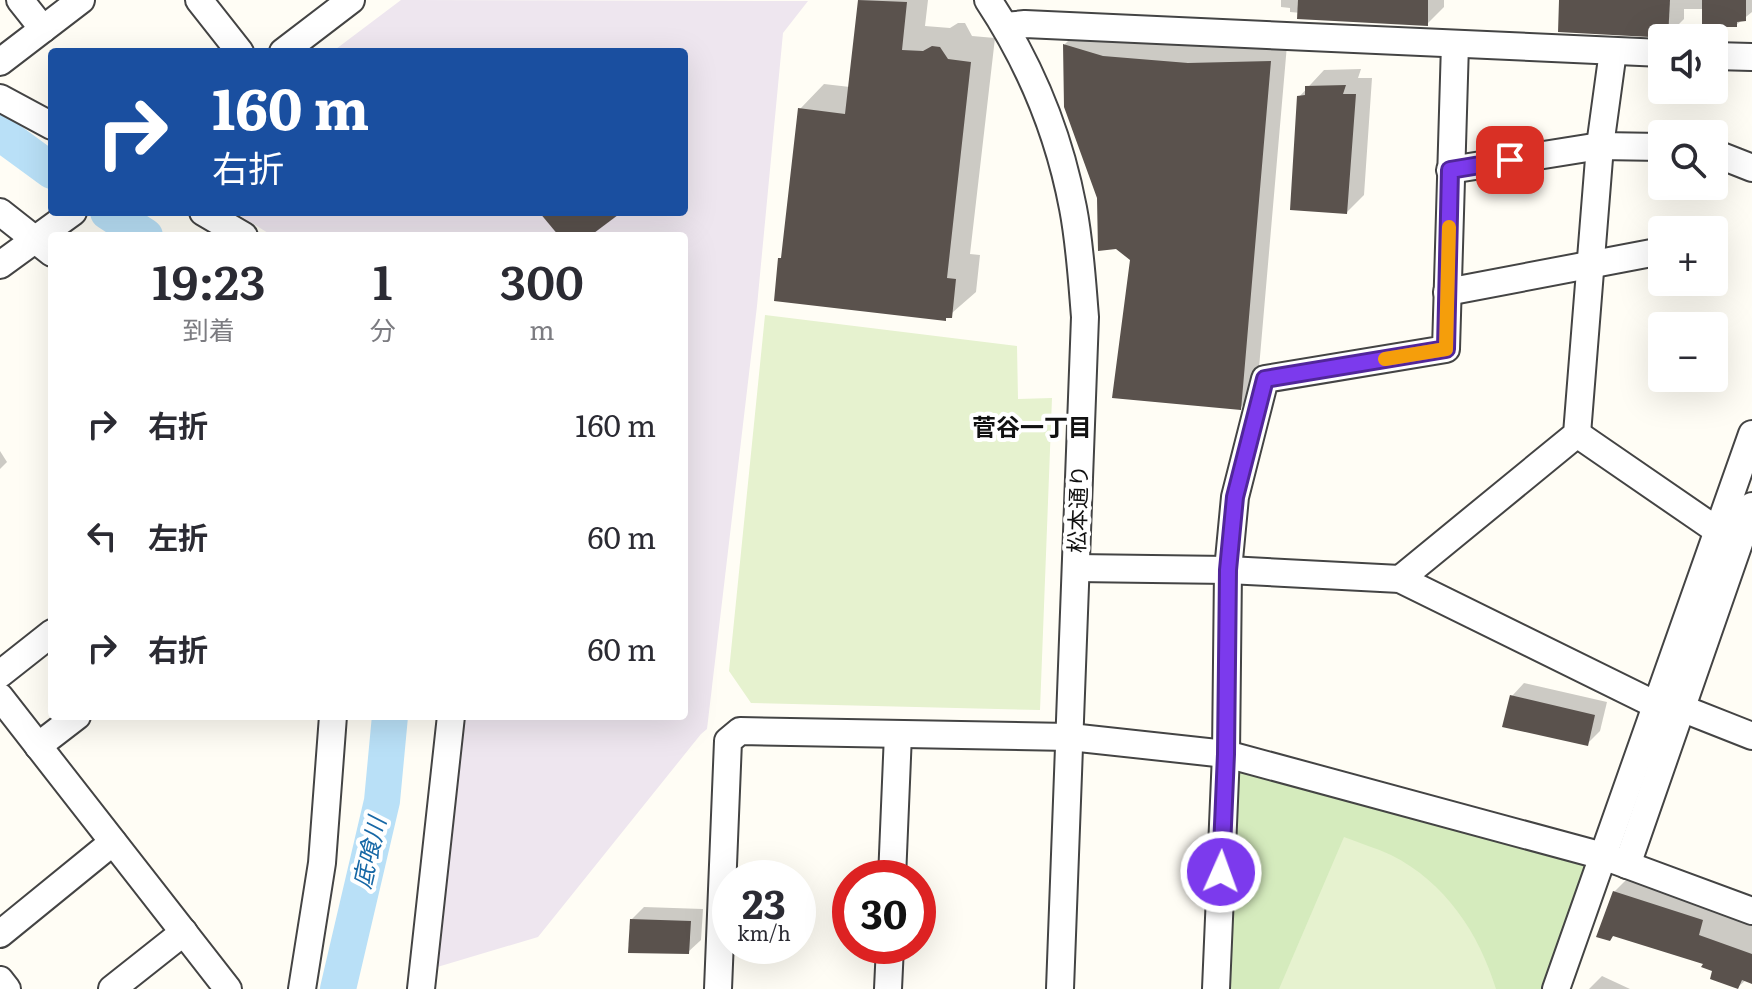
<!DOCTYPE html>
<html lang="ja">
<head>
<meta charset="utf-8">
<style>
  body { margin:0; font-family:Literata,"Noto Sans JP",serif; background:#f2f2f3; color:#2b2b33; height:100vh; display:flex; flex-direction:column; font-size:30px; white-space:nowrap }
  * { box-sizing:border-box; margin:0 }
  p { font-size:26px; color:#7c7c81 }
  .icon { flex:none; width:44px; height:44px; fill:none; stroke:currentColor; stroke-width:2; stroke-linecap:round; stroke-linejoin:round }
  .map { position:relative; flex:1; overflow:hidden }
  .drawer { position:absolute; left:48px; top:232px; width:640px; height:488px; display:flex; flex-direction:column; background:#fff; border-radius:8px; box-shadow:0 8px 32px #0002 }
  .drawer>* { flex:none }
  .banner { position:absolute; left:48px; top:48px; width:640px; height:168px; border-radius:8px; box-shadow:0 8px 32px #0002; background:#1a4fa0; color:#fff; overflow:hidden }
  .buttons { position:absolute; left:1648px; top:24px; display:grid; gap:16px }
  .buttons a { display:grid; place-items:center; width:80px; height:80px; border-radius:8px; background:#fff; box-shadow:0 8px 32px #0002; font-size:40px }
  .speed { position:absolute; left:712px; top:860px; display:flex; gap:16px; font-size:40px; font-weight:700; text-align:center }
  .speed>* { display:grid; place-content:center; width:104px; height:104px; border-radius:50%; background:#fff; box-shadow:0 8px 32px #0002; line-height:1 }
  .speed small { font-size:20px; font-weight:400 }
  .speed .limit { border:12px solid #d22; background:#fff; color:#111 }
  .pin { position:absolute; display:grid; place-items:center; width:68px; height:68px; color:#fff; margin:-34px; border-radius:16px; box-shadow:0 4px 12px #0006 }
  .me { position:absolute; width:88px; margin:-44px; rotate:2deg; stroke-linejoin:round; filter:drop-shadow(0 0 6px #0008) }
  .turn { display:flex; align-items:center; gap:28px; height:168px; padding:0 32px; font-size:36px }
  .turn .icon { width:104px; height:104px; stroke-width:2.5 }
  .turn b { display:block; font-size:56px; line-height:68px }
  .eta { display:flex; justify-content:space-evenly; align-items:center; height:136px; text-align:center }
  .eta b { font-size:48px; font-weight:600; line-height:56px }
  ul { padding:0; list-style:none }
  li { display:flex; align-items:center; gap:24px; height:112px; padding:0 32px }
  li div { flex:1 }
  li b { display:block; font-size:30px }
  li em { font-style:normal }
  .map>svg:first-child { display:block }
</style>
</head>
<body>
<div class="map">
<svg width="1752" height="989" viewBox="0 0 1752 989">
  <rect width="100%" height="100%" fill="#fffdf5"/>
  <path fill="#eee6ef" d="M401 0 808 1 783 33 757 306 707 729 701 734 538 937 434 968 464 716H684V236H273L234 212H684V52H332Z"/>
  <path fill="#d5ebbd" d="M1226 754 1600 865 1556 989H1216Z"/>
  <g fill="#e6f2cf">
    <path d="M765 315 1017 346 1018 399 1052 398 1040 710 751 703 729 671Z"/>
    <path d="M1344 837C1359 843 1376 848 1391 855 1445 882 1479 933 1496 989H1279Z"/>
  </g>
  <g fill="#0003">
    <path d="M860 0H928L925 26 950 28 958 23H965L972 36 995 38 970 254 980 255 976 292 945 319 784 256 800 109 824 84 850 87Z"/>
    <path d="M1281 0H1444V7L1427 24 1290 12V8L1281 7Z"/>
    <path d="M1561 0H1752V12L1736 25 1704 9H1684V19L1667 36Z"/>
    <path d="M1081 28 1121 39 1206 47 1287 45 1257 391 1240 408 1132 259 1099 198 1066 107 1065 44Z"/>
    <path d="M1361 69 1358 78H1372L1364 195 1347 212 1299 97 1324 70Z"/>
    <path d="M0 451 7 462 0 469Z"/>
    <path d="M1524 683 1607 702 1600 731 1587 744 1512 696Z"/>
    <path d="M1639 867 1752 921V982L1746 980 1738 987 1614 892Z"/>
    <path d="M644 907 703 909 701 940 688 952 632 919Z"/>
    <path d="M1602 976 1630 989H1589Z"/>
  </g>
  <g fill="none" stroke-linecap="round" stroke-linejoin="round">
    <g stroke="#b9e0f7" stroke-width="36">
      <path d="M0 133 52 171"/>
      <path d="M108 212 145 236"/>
      <path d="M338 989 382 801 390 716"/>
    </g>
  </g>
  <g fill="#5a524d">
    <path d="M858 0 907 2 902 50 923 51 932 46 940 47 948 59 971 62 947 278 956 279 952 318H946V321L774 301 778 258H781L798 108 845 114Z"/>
    <path d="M1298 0H1428V26L1297 19Z"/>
    <path d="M1559 0H1670L1668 38 1558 32Z"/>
    <path d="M1702 0H1746V21L1737 22V27H1702Z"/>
    <path d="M1063 44 1103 56 1188 63 1271 61 1241 410 1112 398 1130 260 1116 249 1098 251 1097 198 1064 107Z"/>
    <path d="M1346 85 1343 94H1356L1347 214 1290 210 1297 96 1305 95V86Z"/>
    <path d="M539 212H622L590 236H559Z"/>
    <path d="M1510 695 1595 715 1588 746 1502 727Z"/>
    <path d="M1613 891 1703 920 1699 935 1752 954V984L1742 980 1738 989 1710 979 1712 971 1701 967 1703 964 1613 936 1610 941 1596 937Z"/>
    <path d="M630 919 691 921 689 954 628 953Z"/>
  </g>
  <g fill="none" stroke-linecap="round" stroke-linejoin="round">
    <g stroke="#444" stroke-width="30">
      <g id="minor">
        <path d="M20 0 43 29"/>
        <path d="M199 0 240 52"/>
        <path d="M988 0C1029 62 1059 134 1073 208 1080 244 1082 281 1085 317L1060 989"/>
        <path d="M1005 26 1025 24 1662 53"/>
        <path d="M283 52 351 0"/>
        <path d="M1714 56 1752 57"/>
        <path d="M0 62 81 0"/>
        <path d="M0 98 52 126"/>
        <path d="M1714 153 1752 168"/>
        <path d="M1450 170 1600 146 1662 147"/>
        <path d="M0 212 52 253"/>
        <path d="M203 212 244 236"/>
        <path d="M0 265 73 212"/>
        <path d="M1447 292 1662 251"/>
        <path d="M1577 434 1718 531 1734 537"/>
        <path d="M1076 568 1228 570 1400 579 1656 705"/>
        <path d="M1400 579 1577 434 1600 146 1613 51"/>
        <path d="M0 674 52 633"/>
        <path d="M0 697 228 989"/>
        <path d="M1681 708 1752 736"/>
        <path d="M38 746 77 716"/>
        <path d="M1627 865 1752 506"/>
        <path d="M892 878 898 734"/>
        <path d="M0 934 113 842"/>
        <path d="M0 980 7 989"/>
        <path d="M112 989 184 932"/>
        <path d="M302 989 322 863 333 716"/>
        <path d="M421 989 451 716"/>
        <path d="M718 989 728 741 740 731 1070 737 1226 754 1603 856 1752 911"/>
        <path d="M888 989 890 946"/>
        <path d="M1216 989 1226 754 1228 570 1235 497 1265 379 1446 349 1455 44"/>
        <path d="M1556 989 1752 434"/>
      </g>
    </g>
    <use href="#minor" stroke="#fff" stroke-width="26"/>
  </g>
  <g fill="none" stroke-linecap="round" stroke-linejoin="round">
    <g stroke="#51269a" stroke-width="20">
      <path id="route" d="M1221 872 1226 754 1228 570 1235 497 1265 379 1446 349 1450 170 1510 160"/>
    </g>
    <use href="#route" stroke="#7c3aed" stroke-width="14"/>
    <path stroke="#f59e0b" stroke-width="14" d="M1385 359 1446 349 1449 227"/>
  </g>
  <g text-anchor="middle" stroke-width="8" stroke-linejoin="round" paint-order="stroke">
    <g font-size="22" fill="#111" stroke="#fff">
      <text transform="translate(1078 509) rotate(-88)" y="8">松本通り</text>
    </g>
    <g font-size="24" font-weight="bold" fill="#111" stroke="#fff">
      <text x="1032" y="436">菅谷一丁目</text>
    </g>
    <g font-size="24" font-style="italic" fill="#1768a6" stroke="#fff">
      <text transform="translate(370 853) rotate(-77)" y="8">底喰川</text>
    </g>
  </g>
</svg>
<div class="buttons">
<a><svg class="icon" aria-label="sound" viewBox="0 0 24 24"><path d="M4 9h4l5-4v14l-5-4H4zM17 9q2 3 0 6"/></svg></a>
<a><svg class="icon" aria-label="search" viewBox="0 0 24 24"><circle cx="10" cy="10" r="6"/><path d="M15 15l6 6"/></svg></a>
<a>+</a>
<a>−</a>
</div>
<div class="speed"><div>23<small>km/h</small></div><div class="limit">30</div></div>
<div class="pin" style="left:1510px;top:160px;background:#d93025"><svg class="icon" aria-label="arrive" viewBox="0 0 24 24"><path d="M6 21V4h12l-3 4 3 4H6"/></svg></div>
<svg class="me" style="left:1221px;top:872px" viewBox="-20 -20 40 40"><circle r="17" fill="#7c3aed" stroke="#fff" stroke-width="3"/><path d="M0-11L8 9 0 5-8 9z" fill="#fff"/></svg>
<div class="banner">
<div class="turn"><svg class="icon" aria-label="right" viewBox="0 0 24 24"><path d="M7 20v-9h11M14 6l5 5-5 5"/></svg><div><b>160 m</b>右折</div></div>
</div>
<section class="drawer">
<div class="eta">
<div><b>19:23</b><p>到着</p></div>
<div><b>1</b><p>分</p></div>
<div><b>300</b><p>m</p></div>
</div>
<ul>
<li><svg class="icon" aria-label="right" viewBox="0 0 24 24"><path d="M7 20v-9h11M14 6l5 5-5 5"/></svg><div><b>右折</b></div><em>160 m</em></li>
<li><svg class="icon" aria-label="left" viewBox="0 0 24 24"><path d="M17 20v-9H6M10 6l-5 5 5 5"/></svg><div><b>左折</b></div><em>60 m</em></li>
<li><svg class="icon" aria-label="right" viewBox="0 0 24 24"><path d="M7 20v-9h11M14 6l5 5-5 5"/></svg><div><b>右折</b></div><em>60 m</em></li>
</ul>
</section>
</div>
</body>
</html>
